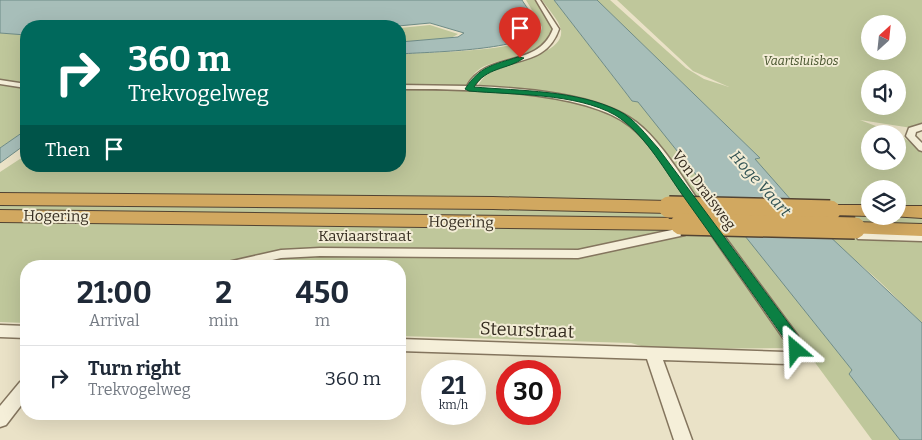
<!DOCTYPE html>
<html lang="en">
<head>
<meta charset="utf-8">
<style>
  body { margin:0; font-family:Bitter,serif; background:#f2f2f3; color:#1f2937; height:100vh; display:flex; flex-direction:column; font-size:19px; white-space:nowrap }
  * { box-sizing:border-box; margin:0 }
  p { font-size:16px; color:#747a83 }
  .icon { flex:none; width:28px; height:28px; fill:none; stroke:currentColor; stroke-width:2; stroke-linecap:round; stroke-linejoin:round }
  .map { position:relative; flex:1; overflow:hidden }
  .sheet { position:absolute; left:20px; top:260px; width:386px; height:160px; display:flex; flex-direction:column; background:#fff; border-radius:20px; box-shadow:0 5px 20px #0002 }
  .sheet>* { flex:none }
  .banner { position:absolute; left:20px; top:20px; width:386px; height:152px; border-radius:20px; box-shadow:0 5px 20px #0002; background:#00695c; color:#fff; overflow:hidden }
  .needle { width:32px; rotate:27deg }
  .buttons { position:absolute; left:861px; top:15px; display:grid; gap:10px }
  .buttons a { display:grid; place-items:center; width:45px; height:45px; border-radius:50%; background:#fff; box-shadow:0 5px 20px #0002; font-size:25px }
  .speed { position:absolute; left:421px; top:360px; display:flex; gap:10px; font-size:25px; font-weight:700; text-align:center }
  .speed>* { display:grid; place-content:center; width:65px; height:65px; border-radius:50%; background:#fff; box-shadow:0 5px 20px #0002; line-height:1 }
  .speed small { font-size:12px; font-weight:400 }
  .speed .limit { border:8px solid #d22; background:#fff; color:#111 }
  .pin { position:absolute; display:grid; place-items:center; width:42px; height:42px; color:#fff; margin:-51px -21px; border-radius:50% 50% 50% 0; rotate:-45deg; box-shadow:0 0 5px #0007 }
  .pin .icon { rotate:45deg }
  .me { position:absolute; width:55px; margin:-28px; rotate:334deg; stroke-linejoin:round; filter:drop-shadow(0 0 4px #0008) }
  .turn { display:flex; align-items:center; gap:18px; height:105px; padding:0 25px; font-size:22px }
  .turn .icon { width:65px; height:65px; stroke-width:2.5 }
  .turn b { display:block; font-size:35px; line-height:42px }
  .then { display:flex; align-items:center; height:48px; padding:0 25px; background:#0003; gap:10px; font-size:19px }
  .eta { display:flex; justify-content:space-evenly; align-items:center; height:85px; text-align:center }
  .eta b { font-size:30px; font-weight:700; line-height:35px }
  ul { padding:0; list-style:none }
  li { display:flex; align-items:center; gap:15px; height:65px; padding:0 25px; border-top:1px solid #e0e1e3 }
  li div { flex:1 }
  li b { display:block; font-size:19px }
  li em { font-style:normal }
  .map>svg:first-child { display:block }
</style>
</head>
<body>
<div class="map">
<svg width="922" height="440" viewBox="0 0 922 440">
  <rect width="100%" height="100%" fill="#eae2c7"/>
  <g fill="#bfc79b" fill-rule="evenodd">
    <path d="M526 0H536L552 28C550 55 500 57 481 68 474 72 470 80 466 86L400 85V54C423 52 542 53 542 27Z"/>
    <path d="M542 0H554L632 101H638L852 370 849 374 900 440H872L643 129C600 89 532 92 477 87 481 81 484 75 490 72 506 62 565 55 561 30 559 20 548 9 542 0Z"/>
    <path d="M597 0H610L686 68 704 79 729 87 693 71 617 0H922V126L912 128 860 120 897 134H870V161H898V134L922 150V208L898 207V189H870V207L796 205 754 159 760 158ZM870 24H898V51H870ZM870 79H898V106H870Z"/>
    <path d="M430 25 458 34 451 38 400 42V28Z"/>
    <path d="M12 32 26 35V85L0 81V33Z"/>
    <path d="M0 84 26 88V130L0 148Z"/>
    <path d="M400 87C458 89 591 87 634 128 656 149 673 178 692 204L0 194V172L26 155V166H400Z"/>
    <path d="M119 204 697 212 704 221 0 211V206Z"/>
    <path d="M805 214 922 216V225L815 223Z"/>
    <path d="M0 220 684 229 588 249 309 248 263 253 214 266H26V323L0 322Z"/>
    <path d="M684 234 714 235 790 346 788 348 664 349 648 348 631 343 400 336V266H242L271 259 292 256 427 255 571 259Z"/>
    <path d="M830 238 922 240V323L879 281Z"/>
  </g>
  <g fill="#a7beb9" stroke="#6f8c87">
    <path d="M0 0H522C526 7 540 23 535 31 524 51 424 52 400 54V42L458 37 464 33 430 23 398 26H84L48 23 26 26V35L0 33Z"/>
    <path d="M554 0H597L760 158 755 159 792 201 922 323V440H900L849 374 852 370 638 102 632 101 626 93Z"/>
    <path d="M26 130V144L0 163V148Z"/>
  </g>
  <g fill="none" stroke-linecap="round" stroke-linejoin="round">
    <g stroke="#84755e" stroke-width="3">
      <g id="street">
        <path d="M536 0H540L559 29C544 74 493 52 474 86 520 88 599 93 636 122 662 142 683 179 702 206L703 208 702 210H694C676 184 655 146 630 126 583 89 459 89 400 89V85L467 86C487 50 538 69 553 29Z"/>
        <path d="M0 80 26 84V88L0 84Z"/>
        <path d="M922 124V130L916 132 915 136 922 143V151L919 150 906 136 909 128Z"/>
        <path d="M709 219 713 221 798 336 803 350 793 362 788 364 663 360 692 440H674L647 359 400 351V339L785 352 788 348 786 342 703 223Z"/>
        <path d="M681 228 687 232 685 235 578 258 320 256 281 258 246 266H222L224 263 228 262 281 250 320 248 578 250Z"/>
        <path d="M862 232 922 233V241L858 239 856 236Z"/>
        <path d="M0 325 26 326V338L0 337Z"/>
        <path d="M26 380V399L6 425 0 427V406L20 382Z"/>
      </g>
    </g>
    <g stroke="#524332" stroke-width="2">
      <g id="highway">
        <path d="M0 193 493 197 669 201 676 203 679 207 676 211 669 213 493 209 0 205Z"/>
        <path d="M830 205H870V216H873L823 215 820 211 823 207Z"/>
        <path d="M898 206H922V218L891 216H898Z"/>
        <path d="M0 210 681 218 688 220 691 224 688 228 681 230 0 222Z"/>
        <path d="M855 222 922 224V236L848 233 845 228 848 223Z"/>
      </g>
    </g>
    <use href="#street" fill="#f5efd9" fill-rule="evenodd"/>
    <use href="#highway" fill="#d1a860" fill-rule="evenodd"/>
    <g stroke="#524332" stroke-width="24" stroke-linecap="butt">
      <g id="highway-bridge">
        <path d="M669 207 830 211"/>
        <path d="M681 224 855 228"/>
      </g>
    </g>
    <use href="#highway-bridge" stroke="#d1a860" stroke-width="21"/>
  </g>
  <path fill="#0b8043" stroke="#07532c" d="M518 57 524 58C507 70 486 67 474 87 521 91 576 90 619 111 635 119 646 135 658 148L798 336 803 350 801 355 796 356 790 355 786 341C751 291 716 242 681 193 662 166 643 132 615 115 576 93 513 95 469 91L465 89C480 66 493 65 518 57Z"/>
  <g text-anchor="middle" stroke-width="4" stroke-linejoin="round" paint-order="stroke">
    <g font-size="12" font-style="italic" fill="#435029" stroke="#f2ecd5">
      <text x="801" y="65">Vaartsluisbos</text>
    </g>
    <g font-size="15" fill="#352c20" stroke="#f2ecd5">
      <text transform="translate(704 190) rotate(53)" y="5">Von Draisweg</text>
      <text transform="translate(56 216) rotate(1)" y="5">Hogering</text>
      <text transform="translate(461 222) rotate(1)" y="5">Hogering</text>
      <text x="365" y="241">Kaviaarstraat</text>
    </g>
    <g font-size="16" font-style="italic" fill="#315354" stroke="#f2ecd5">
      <text transform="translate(761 183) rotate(48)" y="6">Hoge Vaart</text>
    </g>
    <g font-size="18" fill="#352c20" stroke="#f2ecd5">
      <text transform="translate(527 330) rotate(2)" y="6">Steurstraat</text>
    </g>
  </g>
</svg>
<div class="buttons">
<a><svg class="needle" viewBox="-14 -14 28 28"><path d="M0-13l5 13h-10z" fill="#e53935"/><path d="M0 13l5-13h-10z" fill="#747a83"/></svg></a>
<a><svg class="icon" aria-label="sound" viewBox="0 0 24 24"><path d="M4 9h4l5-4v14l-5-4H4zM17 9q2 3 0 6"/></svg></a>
<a><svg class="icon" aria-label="search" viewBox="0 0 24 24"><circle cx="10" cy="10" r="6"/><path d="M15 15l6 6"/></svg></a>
<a><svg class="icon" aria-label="layers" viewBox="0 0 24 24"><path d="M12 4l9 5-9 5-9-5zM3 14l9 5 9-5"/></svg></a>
</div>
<div class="speed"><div>21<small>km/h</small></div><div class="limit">30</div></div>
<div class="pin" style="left:520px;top:58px;background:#d93025"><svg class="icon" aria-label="arrive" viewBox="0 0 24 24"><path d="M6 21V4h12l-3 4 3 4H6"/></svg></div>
<svg class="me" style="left:796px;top:350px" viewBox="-20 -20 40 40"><path d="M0-17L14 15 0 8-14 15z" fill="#0b8043" stroke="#fff" stroke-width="4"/></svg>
<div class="banner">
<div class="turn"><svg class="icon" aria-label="right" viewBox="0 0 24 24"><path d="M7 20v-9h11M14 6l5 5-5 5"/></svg><div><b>360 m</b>Trekvogelweg</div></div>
<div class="then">Then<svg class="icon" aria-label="arrive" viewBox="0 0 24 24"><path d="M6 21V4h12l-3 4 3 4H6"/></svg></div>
</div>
<section class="sheet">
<div class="eta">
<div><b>21:00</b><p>Arrival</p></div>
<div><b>2</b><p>min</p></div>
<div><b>450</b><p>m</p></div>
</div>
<ul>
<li><svg class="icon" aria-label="right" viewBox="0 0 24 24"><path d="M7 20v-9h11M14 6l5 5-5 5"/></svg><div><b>Turn right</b><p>Trekvogelweg</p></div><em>360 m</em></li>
</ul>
</section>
</div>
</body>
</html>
